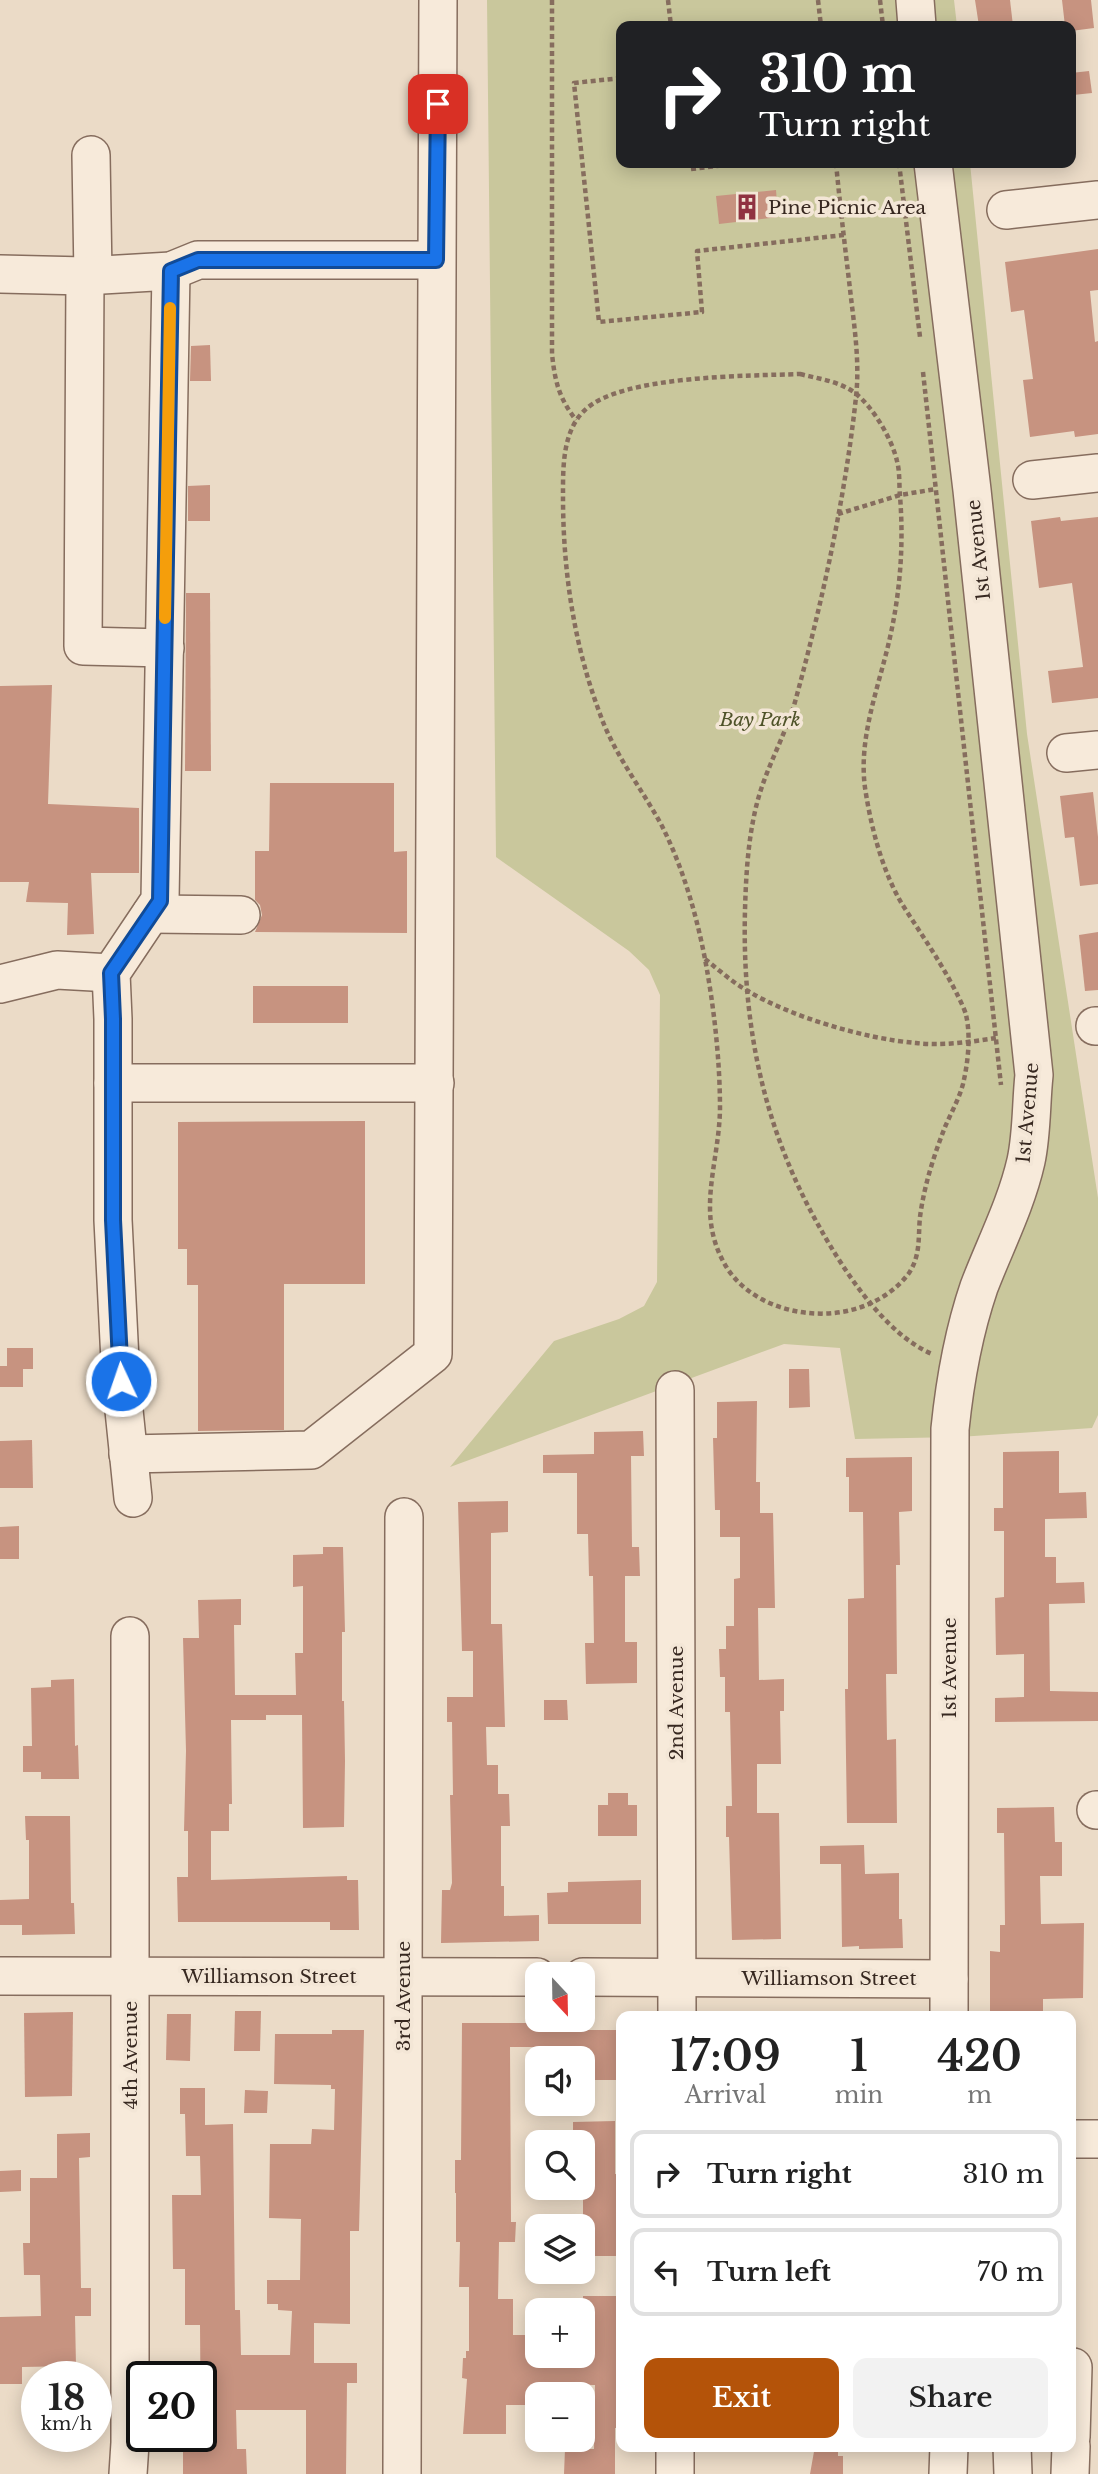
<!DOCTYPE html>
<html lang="en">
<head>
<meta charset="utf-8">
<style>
  body { margin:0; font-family:"Libre Baskerville",serif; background:#f2f2f2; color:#222; height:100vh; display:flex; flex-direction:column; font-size:26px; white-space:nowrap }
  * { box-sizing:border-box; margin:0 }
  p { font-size:23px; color:#767676 }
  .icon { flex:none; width:38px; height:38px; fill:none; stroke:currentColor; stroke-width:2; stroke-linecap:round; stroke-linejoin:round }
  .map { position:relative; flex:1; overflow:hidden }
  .details { position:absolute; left:616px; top:2011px; width:460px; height:441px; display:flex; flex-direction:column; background:#fff; border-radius:14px; box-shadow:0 4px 18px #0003 }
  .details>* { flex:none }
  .hud { position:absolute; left:616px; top:21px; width:460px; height:147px; border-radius:14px; box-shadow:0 4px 18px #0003; background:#202124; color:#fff; overflow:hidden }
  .needle { width:46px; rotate:158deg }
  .buttons { position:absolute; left:525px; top:1962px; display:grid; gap:14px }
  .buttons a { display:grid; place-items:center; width:70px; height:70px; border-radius:14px; background:#fff; box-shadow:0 4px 18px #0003; font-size:35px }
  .speed { position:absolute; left:21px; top:2361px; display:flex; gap:14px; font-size:35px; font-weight:700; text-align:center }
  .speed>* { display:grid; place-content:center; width:91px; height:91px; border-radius:50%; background:#fff; box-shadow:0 4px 18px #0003; line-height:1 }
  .speed small { font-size:18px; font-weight:400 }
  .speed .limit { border:4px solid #111; border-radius:10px; background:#fff; color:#111 }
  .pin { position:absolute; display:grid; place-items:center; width:60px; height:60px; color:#fff; margin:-30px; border-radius:14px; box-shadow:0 4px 10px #0006 }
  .me { position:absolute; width:77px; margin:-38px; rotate:357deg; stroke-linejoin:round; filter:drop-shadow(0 0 5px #0008) }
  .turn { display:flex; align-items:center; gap:24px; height:147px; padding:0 28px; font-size:32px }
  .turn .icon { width:91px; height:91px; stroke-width:2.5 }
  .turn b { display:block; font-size:49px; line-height:60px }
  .eta { display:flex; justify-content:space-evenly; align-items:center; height:119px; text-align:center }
  .eta b { font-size:42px; font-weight:600; line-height:49px }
  .cta { display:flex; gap:14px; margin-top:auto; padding:14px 28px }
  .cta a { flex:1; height:80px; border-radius:14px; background:#b45309; color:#fff; font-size:28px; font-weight:600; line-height:80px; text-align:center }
  .cta a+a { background:#f2f2f2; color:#222 }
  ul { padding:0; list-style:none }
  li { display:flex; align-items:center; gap:21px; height:88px; margin:0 14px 10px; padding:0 14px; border:4px solid #e0e0e0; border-radius:14px }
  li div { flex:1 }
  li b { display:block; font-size:26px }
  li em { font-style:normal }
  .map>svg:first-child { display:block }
</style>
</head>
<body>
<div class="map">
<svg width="1098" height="2474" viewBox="0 0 1098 2474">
  <rect width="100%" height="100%" fill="#ebdbc7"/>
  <path fill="#c9c79c" d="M487 0H954L957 26H621V163H970L1027 734 1098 1198V1415L1092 1428 959 1437 855 1439 840 1348 784 1344 450 1467 554 1341 619 1319 644 1306 657 1282 660 995 649 970 629 951 496 857Z"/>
  <g fill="#c79380">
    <path d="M975 0H1010L1013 26H979Z"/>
    <path d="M1062 0H1091L1094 28 1071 31V26H1065Z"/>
    <path d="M1089 71 1092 93 1073 95 1071 73Z"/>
    <path d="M776 190 778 217 719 224 716 196Z"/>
    <path d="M1098 249V290L1090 291 1095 342 1098 341V434L1075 437 1074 431 1030 437 1023 380 1033 379 1024 310 1011 312 1005 262Z"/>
    <path d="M210 345 211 381H190L191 346Z"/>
    <path d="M210 485V521H188V486Z"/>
    <path d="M1060 517 1061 521 1098 517V698L1052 703 1048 671 1083 667 1072 583 1039 588 1031 521Z"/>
    <path d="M186 593H210L211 771H185Z"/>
    <path d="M52 685 48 804 139 808V873H91L94 934 67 935 68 903 26 902 29 882H0V686Z"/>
    <path d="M270 783H394V852L407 851V933L255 932 262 915 260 905 255 900V851H269Z"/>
    <path d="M1093 792 1098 837V884L1080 886 1074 837 1065 838 1060 796Z"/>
    <path d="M1098 932V990L1085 991 1079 935Z"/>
    <rect x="253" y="986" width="95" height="37"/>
    <path d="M365 1121V1284H284V1430L198 1431V1285H187V1249H178V1122Z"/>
    <path d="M7 1348H33V1369H23V1387H0V1366H7Z"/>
    <path d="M789 1369H809L810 1407 789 1408Z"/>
    <path d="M757 1401 756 1482H760V1513H773L775 1608H758L759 1680 784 1679V1711H780L781 1764H757V1813H779L781 1939 732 1940 729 1837H726V1806H732L730 1712H725V1677H720L719 1649H726V1626H734V1579L740 1578V1537H720V1510H715L713 1438H717V1402Z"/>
    <path d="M643 1431 644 1456H631L632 1547H639L640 1576H625V1642H637V1683L586 1684 585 1643H594L593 1576H589L588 1534H577V1473H543V1455L594 1454V1432Z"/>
    <path d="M32 1440 33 1488H0V1441Z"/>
    <path d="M1059 1451V1493L1086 1492 1087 1518 1045 1519V1557H1056V1583L1084 1582 1085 1603 1049 1604 1050 1691 1098 1692V1721L995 1722V1698L1024 1697V1654L996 1655 995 1598 1004 1597V1531H994V1508H1003V1452Z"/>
    <path d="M912 1457V1511L899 1512 900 1565H896L897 1674H886L887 1740 896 1739 897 1823H847L845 1689H848V1599L864 1598 863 1512H849V1477H846V1458Z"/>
    <path d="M508 1501V1532L491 1533V1624H502L505 1727H486L487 1765H498V1794H509L510 1826H501V1886H504V1916L539 1915V1941L441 1943 442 1890H450L452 1883 450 1795H453L452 1722H447V1697H473V1651H462L458 1502Z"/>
    <path d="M19 1526V1559H0V1527Z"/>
    <path d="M323 1547H343L345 1632H342V1701H344L345 1761 344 1827 303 1828 302 1715H266V1720H231L232 1804H229V1831H211V1880L347 1876V1880H358L359 1930H330V1922H178L177 1877H188V1831H184L186 1751 183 1638H199L198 1600 241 1599V1625H234L235 1695H296L295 1653H303V1586L293 1587V1555L323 1554Z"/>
    <path d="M74 1679 75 1746 78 1745 79 1779H41V1772H23V1746H32L31 1688 51 1687V1680Z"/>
    <path d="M544 1700H567L568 1720H544Z"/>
    <path d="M608 1793H628V1805H637V1836H598V1805H608Z"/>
    <path d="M1054 1807 1055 1842H1062V1876H1040L1041 1924 1084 1923 1083 1998 1043 1999V2016H990V1951L1000 1952V1925H1005L1004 1833H997V1808Z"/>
    <path d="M25 1816H70L71 1903H74L75 1934 22 1935V1925H0V1900L29 1899V1840H26Z"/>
    <path d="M864 1845 865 1874 899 1873V1919H902L903 1948 859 1949V1946L842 1947 841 1864H820V1846Z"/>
    <path d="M641 1880V1924H548L547 1893 568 1892V1882Z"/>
    <path d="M235 2011H261L260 2051H234Z"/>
    <path d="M73 2012 72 2096 25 2097 24 2013Z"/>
    <path d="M167 2014H191L190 2061 166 2060Z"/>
    <path d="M546 2020H572V2030H621V2080H583V2058H546V2047H510L511 2222H516L515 2242H499L498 2299H513V2335H536V2356H583V2296H621V2428H615V2474H564L565 2449H594L595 2385 539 2384 537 2405H506V2434H463L467 2379 462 2378 463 2358H466V2351H469V2287H459L460 2242H456V2193H455V2160H461L462 2023H546Z"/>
    <path d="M332 2030H364L359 2231H350V2324L314 2323V2363H357V2383H347L346 2474H306V2410H236L237 2449H246L247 2474H183V2449H201L200 2325H185V2269H173L172 2195H201L200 2156H186L185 2114H180V2088H205V2125L233 2124 235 2310H240L241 2355H290L292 2311 278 2310V2304H267V2280H300L301 2219 269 2218 270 2144H311L312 2129 334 2130 335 2089H331V2085L274 2084 275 2034H332Z"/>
    <path d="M245 2090 268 2091 267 2113H244Z"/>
    <path d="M615 2121V2174H621V2256H583V2142H573V2122Z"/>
    <path d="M90 2133V2157L79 2158 81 2288H91V2316H75L76 2366 22 2367V2384H0V2317L41 2316 40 2275H24L23 2243H30V2178H57V2134Z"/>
    <path d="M21 2170V2191L0 2192V2171Z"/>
    <path d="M815 2446H838V2456H843V2474H810Z"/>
  </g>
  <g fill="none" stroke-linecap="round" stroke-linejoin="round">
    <g stroke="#866d5e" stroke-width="40">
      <g id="minor">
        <path d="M915 0 917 26"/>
        <path d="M91 155 93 276"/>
        <path d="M933 163 972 490 1034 1075C1031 1103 1032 1134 1026 1161 1016 1205 995 1245 979 1287 963 1334 955 1380 950 1429L949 2016"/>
        <path d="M1006 210 1098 200"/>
        <path d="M0 274 85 276 171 271 198 260H436"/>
        <path d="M85 276 83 646 165 648"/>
        <path d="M1032 480 1098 473"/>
        <path d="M1066 753 1098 750"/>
        <path d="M151 914 241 915"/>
        <path d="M0 984 57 970 111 973"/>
        <path d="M1095 1026H1098"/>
        <path d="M113 1083H435"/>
        <path d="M675 1390 677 2016"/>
        <path d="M128 1454 311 1450 433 1354 438 0"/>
        <path d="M133 1498 121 1381 113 1220V1019L111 973 160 900 171 271"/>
        <path d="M1096 1810H1098"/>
        <path d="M0 1976 537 1977"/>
        <path d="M583 1977 949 1979"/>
        <path d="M1071 2139H1098"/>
        <path d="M1071 2437 1073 2367"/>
        <path d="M1012 2446 1013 2474"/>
        <path d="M128 2474 130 2443V1636"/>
        <path d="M402 2474 404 1517"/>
        <path d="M675 2474V2446"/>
        <path d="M948 2474 949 2446"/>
        <path d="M1070 2474 1071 2446"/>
      </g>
    </g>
    <g stroke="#866d5e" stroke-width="4.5" stroke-dasharray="5 3.5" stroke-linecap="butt">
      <path d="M552 0V354C555 382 559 398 576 420"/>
      <path d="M668 0 671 26"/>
      <path d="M818 0 821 26"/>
      <path d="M880 0 883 26"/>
      <path d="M621 78 574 83 599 322 702 312 697 251 844 235"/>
      <path d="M836 163C840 205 845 247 850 289 854 325 860 361 856 397 845 499 822 603 795 702 785 736 766 768 757 803 748 838 746 875 745 910 742 1024 763 1128 820 1228 844 1271 885 1334 932 1354"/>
      <path d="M899 163 920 337"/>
      <path d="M691 169 743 163"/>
      <path d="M923 372 1001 1085"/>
      <path d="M800 374C819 379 839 381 855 393 873 407 892 439 897 461 900 472 899 485 900 496 904 547 900 596 888 646 876 695 857 744 866 794 872 831 883 872 902 904 921 934 941 962 957 994 959 998 965 1010 966 1015 971 1036 968 1063 963 1084 959 1099 951 1113 945 1127 934 1155 924 1186 920 1217 918 1236 921 1255 909 1273 896 1291 873 1305 851 1310 808 1321 752 1307 727 1268 694 1215 719 1166 720 1109 720 1060 714 1007 705 959 696 913 683 868 662 826 642 789 614 754 600 714 574 645 563 571 563 497 563 469 562 431 585 410 621 375 749 376 800 374Z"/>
      <path d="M838 514 900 495 936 489"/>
      <path d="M705 959C719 970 733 983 748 991 791 1017 866 1039 916 1043 942 1046 970 1042 996 1038"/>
    </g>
    <use href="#minor" stroke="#f7eada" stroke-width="37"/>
  </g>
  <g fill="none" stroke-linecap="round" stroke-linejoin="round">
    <g stroke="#114b97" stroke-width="18">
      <path id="route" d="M121 1381 113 1220V1019L111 973 160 901 171 271 198 260H436L438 104"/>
    </g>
    <use href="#route" stroke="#1a73e8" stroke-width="12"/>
    <path stroke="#f59e0b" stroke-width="12" d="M165 618 170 308"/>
  </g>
  <defs>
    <g id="building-bare" transform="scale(2.1)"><path d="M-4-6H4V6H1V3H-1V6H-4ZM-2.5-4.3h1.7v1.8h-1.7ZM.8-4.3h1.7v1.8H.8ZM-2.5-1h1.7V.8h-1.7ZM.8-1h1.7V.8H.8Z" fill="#903241" stroke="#f3e6d6" stroke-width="2.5" paint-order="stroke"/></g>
  </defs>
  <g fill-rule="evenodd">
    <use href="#building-bare" x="747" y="207"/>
  </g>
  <g text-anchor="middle" stroke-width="7" stroke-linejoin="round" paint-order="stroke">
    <g font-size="19" fill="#372820" stroke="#f3e6d6" text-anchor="start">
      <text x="768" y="214">Pine Picnic Area</text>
    </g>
    <g font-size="19" fill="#372820" stroke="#f3e6d6">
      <text transform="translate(978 550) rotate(-96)" y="7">1st Avenue</text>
      <text transform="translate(1027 1113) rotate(-85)" y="7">1st Avenue</text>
      <text transform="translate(949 1668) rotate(-90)" y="7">1st Avenue</text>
      <text transform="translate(676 1703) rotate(-90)" y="7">2nd Avenue</text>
      <text x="269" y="1983">Williamson Street</text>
      <text x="829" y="1985">Williamson Street</text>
      <text transform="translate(403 1996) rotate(-90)" y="7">3rd Avenue</text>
      <text transform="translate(130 2055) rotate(-90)" y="7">4th Avenue</text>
    </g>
    <g font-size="19" font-style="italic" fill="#4e5228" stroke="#f3e6d6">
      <text x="760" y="726">Bay Park</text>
    </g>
  </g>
</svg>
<div class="buttons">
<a><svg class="needle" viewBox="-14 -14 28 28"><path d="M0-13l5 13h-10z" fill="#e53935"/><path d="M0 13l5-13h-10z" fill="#767676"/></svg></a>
<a><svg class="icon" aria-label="sound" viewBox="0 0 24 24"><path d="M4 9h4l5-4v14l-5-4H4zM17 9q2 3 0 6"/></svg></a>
<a><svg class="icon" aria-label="search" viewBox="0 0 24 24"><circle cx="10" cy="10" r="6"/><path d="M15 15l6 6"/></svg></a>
<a><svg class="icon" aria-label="layers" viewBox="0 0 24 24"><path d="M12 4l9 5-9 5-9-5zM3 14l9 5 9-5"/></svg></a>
<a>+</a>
<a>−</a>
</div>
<div class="speed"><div>18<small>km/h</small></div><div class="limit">20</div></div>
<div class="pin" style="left:438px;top:104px;background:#d93025"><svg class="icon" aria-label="arrive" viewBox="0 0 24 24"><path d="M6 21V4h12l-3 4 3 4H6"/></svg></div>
<svg class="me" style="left:121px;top:1381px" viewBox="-20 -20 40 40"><circle r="17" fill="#1a73e8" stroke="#fff" stroke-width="3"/><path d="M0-11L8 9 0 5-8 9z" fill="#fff"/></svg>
<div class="hud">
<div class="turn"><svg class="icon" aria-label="right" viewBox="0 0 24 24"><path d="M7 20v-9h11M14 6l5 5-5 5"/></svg><div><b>310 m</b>Turn right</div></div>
</div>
<section class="details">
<div class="eta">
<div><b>17:09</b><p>Arrival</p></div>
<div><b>1</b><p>min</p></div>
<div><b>420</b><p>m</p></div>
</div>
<ul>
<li><svg class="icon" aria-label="right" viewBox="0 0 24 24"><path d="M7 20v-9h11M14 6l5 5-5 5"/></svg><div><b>Turn right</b></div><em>310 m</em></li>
<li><svg class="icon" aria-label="left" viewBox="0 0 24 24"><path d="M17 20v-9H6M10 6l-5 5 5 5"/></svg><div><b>Turn left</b></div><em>70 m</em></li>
</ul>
<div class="cta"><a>Exit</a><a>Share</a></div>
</section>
</div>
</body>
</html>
